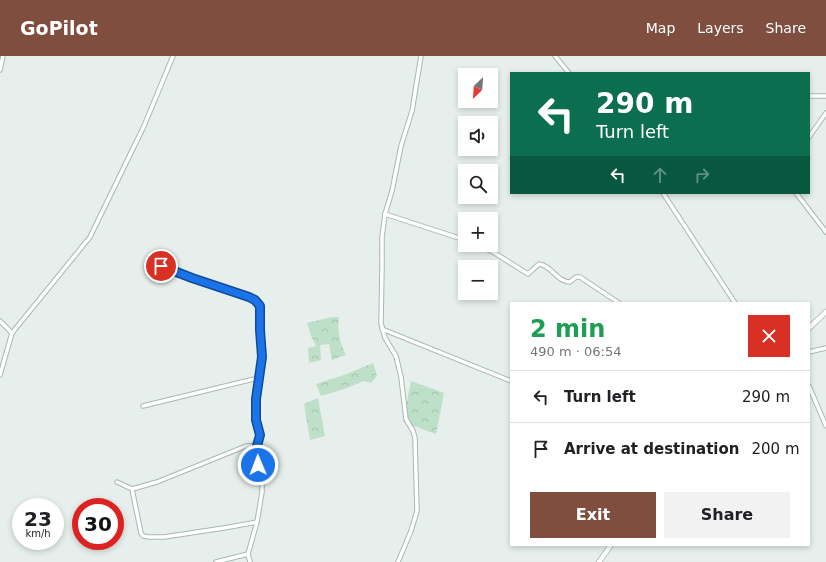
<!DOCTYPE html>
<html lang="en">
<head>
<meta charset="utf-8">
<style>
  body { margin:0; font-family:"DejaVu Sans",sans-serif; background:#f2f2f2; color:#202124; height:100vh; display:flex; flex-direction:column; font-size:15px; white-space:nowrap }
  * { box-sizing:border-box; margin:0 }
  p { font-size:13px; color:#757577 }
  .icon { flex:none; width:22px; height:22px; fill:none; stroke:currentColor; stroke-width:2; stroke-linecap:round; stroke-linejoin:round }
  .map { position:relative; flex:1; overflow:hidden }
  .side { position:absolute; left:510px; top:246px; width:300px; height:244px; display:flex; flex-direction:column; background:#fff; border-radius:0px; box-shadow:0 2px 6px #0003 }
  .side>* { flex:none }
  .banner { position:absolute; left:510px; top:16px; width:300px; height:122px; border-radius:0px; box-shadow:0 2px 6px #0003; background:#0b6e4f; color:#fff; overflow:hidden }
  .needle { width:26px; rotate:205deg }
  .controls { position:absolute; left:458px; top:12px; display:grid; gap:8px }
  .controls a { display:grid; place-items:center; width:40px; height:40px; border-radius:0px; background:#fff; box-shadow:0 2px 6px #0003; font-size:20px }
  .speed { position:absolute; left:12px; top:442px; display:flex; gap:8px; font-size:20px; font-weight:700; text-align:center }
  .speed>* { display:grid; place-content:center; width:52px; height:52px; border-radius:50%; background:#fff; box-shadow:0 2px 6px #0003; line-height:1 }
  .speed small { font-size:10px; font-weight:400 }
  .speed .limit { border:6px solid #d22; background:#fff; color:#111 }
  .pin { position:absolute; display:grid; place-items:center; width:34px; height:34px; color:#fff; margin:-17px; border:2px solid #fff; border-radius:50%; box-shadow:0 1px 4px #0007 }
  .me { position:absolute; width:44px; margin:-22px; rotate:359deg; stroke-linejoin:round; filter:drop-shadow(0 0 3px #0008) }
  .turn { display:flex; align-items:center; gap:14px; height:84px; padding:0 20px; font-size:18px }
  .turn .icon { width:52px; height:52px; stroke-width:2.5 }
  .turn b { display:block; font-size:28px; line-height:34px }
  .lanes { display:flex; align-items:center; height:38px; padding:0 20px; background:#0003; justify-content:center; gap:20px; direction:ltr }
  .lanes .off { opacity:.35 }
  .round { display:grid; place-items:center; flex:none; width:42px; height:42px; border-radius:0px; background:#f2f2f2 }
  .overview { display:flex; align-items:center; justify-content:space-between; height:68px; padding:0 20px }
  h1 { font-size:24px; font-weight:600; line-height:30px; color:#1e9e55 }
  .button { display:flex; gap:8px; margin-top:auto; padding:8px 20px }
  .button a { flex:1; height:46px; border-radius:0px; background:#7f4e3f; color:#fff; font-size:16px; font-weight:600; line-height:46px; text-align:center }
  .button a+a { background:#f2f2f2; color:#202124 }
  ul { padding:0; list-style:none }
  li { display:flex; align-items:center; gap:12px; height:52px; padding:0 20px; border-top:1px solid #e0e0e0 }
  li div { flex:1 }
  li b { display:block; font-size:15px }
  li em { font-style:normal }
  header { display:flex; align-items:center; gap:24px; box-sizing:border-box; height:56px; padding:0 20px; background:#7f4e3f; color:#fff }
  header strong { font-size:19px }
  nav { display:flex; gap:22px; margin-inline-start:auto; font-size:14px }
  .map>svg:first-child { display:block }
</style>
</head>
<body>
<header>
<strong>GoPilot</strong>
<nav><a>Map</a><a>Layers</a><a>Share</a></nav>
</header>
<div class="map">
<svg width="826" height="506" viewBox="0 0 826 506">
  <defs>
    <pattern id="forest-crowns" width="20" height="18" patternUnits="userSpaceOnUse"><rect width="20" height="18" fill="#bfe0c8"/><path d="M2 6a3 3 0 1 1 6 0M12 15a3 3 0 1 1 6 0" fill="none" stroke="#a4c1ad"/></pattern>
  </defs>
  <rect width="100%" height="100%" fill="#e6efeb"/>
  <g fill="url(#forest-crowns)">
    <path d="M332 261H339C337 275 340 287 346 299L332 304 329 288 320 289 321 304 309 307 308 292 316 290 311 280 307 267Z"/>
    <path d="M373 307 377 320 371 327 364 325 344 333 321 340 316 328 344 319Z"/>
    <path d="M411 325 444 337 436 378 403 366Z"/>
    <path d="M318 342 325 380 310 384 304 348Z"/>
  </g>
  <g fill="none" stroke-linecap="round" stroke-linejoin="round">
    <g stroke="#a8b8b2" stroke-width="5.5">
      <g id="minor">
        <path d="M555 0 569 17"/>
        <path d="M0 14 3 0"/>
        <path d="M809 40H826"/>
        <path d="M809 81 826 57"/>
        <path d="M663 137 735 247"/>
        <path d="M796 137 826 176"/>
        <path d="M385 158 465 184"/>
        <path d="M476 189 493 196 528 218 539 208C551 209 557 226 570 226L576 221H580L619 247"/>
        <path d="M161 209 192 222 249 241 255 244 260 251V274L262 301 256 343V364L260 379 257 390 258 409 262 427V436L257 466 248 498 250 506"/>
        <path d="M0 265 12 277"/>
        <path d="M382 273 511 325"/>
        <path d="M809 296 826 292"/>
        <path d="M0 319 12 277 90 181 144 70 173 0"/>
        <path d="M809 330 826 370"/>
        <path d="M143 350 258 322"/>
        <path d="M117 426 132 433 157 426 246 390H257"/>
        <path d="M132 433 141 477 143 480 149 481H164L224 472 257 466"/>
        <path d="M216 506 248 498"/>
        <path d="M398 506 411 475 417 455 415 382 413 375 406 363 401 321 396 300 385 282 381 267 382 211V181L385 158 392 135 401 90 412 55 421 0"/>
      </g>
    </g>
    <g stroke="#a8b8b2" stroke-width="6">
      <g id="tertiary">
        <path d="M809 272 826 256"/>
        <path d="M599 506 611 489"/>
      </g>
    </g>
    <use href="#minor" stroke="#fff" stroke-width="3.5"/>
    <use href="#tertiary" stroke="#fff" stroke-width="4.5"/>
  </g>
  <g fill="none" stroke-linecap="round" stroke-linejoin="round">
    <g stroke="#114b97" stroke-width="10">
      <path id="route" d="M161 210 192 222 249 241 255 244 260 250V274L262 301 256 343V364L260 379 257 390 258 409"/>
    </g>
    <use href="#route" stroke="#1a73e8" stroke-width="7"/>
  </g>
</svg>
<div class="controls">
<a><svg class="needle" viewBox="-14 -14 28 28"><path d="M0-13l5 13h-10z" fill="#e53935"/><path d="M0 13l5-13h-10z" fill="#757577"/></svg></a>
<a><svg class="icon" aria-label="sound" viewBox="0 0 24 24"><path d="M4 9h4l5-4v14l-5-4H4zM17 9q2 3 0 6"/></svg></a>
<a><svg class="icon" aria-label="search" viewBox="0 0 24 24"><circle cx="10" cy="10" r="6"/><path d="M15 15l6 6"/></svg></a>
<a>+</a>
<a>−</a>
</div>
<div class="speed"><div>23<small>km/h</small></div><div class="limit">30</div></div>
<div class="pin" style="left:161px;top:210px;background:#d93025"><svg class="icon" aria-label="arrive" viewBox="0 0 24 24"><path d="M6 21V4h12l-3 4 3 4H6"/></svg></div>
<svg class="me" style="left:258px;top:409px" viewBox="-20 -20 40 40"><circle r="17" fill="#1a73e8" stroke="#fff" stroke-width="3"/><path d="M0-11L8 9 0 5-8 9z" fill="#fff"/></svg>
<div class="banner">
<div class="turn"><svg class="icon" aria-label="left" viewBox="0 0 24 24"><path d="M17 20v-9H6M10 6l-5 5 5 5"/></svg><div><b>290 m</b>Turn left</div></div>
<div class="lanes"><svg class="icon" aria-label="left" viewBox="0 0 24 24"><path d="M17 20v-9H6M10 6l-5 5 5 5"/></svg><svg class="icon off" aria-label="ahead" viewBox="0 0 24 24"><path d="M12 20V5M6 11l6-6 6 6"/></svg><svg class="icon off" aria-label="right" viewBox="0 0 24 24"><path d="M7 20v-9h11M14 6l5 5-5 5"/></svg></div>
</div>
<section class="side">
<div class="overview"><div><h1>2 min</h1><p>490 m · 06:54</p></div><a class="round" style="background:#d93025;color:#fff"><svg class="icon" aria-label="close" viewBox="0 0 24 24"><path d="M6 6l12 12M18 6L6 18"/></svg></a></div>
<ul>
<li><svg class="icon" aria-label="left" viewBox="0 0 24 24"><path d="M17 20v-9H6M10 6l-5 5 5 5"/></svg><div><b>Turn left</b></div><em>290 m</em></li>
<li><svg class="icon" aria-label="arrive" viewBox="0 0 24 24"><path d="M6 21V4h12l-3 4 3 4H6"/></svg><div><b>Arrive at destination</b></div><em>200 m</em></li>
</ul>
<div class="button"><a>Exit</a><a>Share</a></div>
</section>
</div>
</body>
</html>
